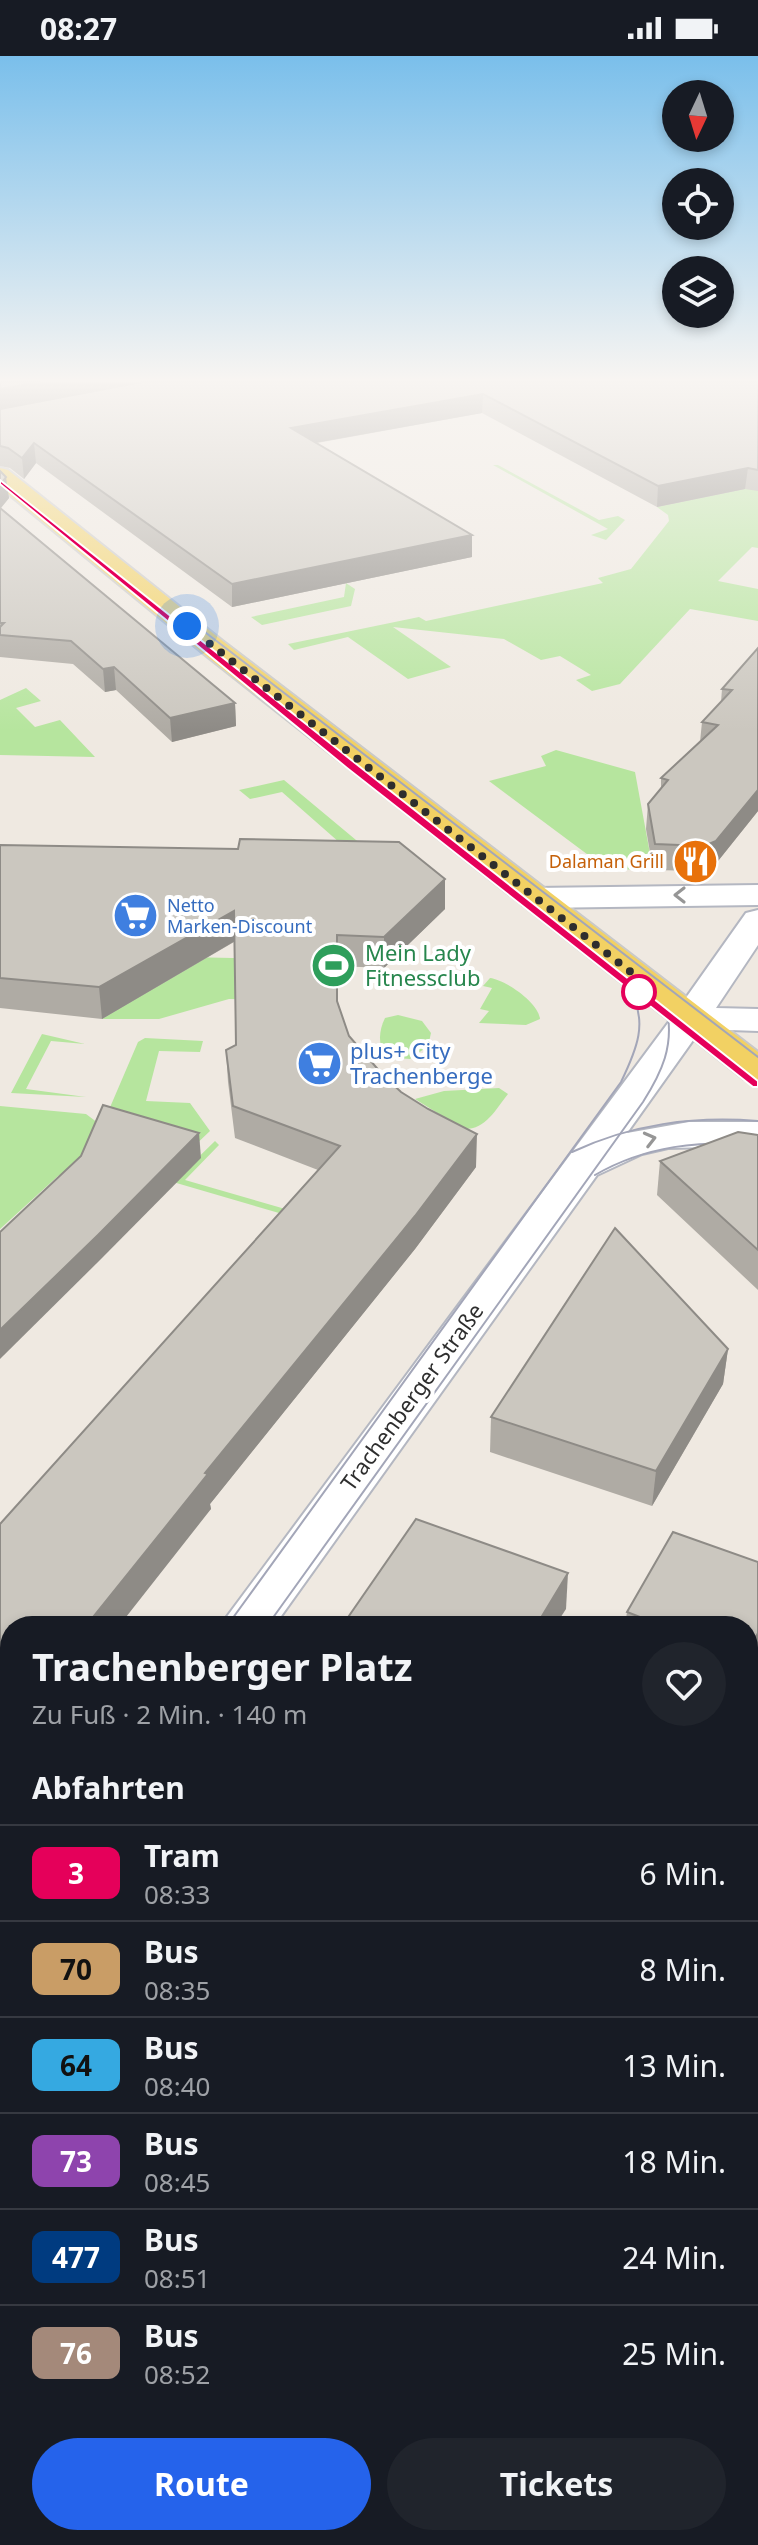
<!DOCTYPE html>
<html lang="de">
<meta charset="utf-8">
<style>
:root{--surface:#171b24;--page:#20242c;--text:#f1f3f6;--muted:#9ea1a6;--line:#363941;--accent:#2563eb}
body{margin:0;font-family:"Noto Sans",sans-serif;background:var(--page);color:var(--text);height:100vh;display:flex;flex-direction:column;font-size:30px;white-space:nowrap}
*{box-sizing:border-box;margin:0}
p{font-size:26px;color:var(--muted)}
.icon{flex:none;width:44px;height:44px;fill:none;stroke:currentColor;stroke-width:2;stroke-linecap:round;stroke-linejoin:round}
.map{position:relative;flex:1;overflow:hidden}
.sheet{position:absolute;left:0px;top:1560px;width:758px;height:930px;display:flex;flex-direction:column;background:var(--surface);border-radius:32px 32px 0 0;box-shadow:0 4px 12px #0003}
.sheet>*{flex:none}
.badge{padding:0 16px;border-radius:12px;font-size:28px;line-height:52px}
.needle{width:52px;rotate:184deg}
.buttons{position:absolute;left:662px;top:24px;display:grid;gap:16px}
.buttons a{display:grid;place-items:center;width:72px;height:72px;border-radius:50%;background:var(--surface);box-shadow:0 4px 12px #0003;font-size:40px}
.you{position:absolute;width:40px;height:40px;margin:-20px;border:6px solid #fff;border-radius:50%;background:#1a73e8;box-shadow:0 0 0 12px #1a73e833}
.map>.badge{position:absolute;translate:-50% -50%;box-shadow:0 0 0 4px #fff}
h2{padding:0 32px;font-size:30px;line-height:72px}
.round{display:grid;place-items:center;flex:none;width:84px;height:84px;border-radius:42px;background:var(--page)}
.overview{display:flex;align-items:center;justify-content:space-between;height:136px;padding:0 32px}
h1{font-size:38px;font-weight:700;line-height:60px}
.primary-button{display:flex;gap:16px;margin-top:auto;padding:16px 32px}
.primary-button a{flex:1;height:92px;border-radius:48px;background:var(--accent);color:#fff;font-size:32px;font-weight:700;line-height:92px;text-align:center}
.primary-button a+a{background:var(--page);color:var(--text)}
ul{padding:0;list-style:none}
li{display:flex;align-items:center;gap:24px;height:96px;padding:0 32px;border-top:2px solid var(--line)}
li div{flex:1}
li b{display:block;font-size:30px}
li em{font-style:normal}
li .badge{min-width:88px;font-weight:700;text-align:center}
.status{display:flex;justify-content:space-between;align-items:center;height:56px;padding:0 40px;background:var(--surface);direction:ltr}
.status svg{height:22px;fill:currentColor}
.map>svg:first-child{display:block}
.green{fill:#b6e59e}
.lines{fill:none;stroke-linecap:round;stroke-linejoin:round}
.minor-casing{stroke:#b4b7c1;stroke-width:4}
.major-casing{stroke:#c9c9c9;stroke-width:4}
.minor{fill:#fff;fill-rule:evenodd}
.major{fill:#f2d163;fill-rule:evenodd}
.tram-far1{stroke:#a3a6b8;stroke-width:2}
.tram{stroke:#a3a6b8;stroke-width:3}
.wall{fill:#afaba4}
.shaded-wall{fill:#8e8b86}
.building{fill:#cbc7bf;stroke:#8e8b86;stroke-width:2}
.oneway{stroke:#969696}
.line{fill:#e5005a;stroke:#fff;stroke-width:2}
.walk{stroke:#2e2e2e;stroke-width:8;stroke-dasharray:0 14.4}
.stop-dot{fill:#fff;stroke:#e5005a;stroke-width:4}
.labels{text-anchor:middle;stroke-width:8;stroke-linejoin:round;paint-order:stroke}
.far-food-label{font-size:18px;fill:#c56008;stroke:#fff;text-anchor:end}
.far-shop-label{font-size:18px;fill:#366cbe;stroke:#fff;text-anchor:start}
.leisure-label{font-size:22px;fill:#27864d;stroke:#fff;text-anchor:start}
.shop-label{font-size:22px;fill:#366cbe;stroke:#fff;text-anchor:start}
.street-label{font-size:22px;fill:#2e2e2e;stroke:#fff}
</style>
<div class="status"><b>08:27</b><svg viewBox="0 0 49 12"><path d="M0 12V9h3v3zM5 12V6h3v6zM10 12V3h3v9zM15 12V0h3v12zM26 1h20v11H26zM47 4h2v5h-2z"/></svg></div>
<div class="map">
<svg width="758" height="2489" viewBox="0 0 758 2489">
<rect width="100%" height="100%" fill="#efe9e1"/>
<g class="green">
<path d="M493,409H498L599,464L618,460L625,464L606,484L591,479L608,473Z"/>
<path d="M758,430V492L752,491L718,525L758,533V565L690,553L620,628L592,635L576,624L591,619L560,600L541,604L504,583L393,571L451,611L408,623L348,581L294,594L288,588L419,561L426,565L603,527L598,522L631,513L669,465L668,459L657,451Z"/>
<path d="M346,527L355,533L351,550L262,569L251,561L344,541Z"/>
<path d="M26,632L41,645L16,652L35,671L60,664L95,701L0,699V644Z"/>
<path d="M556,694L635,716L653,814L607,813L489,725L546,710L541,700Z"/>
<path d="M284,724L374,799L340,787L282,736L250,743L239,734Z"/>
<path d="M0,897L284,903L298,944L229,943L159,963H102L134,943Z"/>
<path d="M490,922C506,924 539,947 540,963L526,969L479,967L489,955L480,953L492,932L483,930Z"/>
<path d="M398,959L422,965L431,977L428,990L410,1003L384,1001C379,986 378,977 385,962Z"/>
<path d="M42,978L85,988L51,985L26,1033L86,1041L11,1037Z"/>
<path d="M145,982L203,985L200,996L159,995L146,1045L190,1047L210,1075L189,1095L94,1102L58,1120L0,1173V1050L86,1058L102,1070L138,986Z"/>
<path d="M499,1032L508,1038C495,1054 486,1074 463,1073L415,1043L444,1035Z"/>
<path d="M215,1085L219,1089L185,1124L313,1161L310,1166L173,1126Z"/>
<path d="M748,1970L758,1974V2103L748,2099Z"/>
</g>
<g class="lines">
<defs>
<g id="minor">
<path d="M758,829V849L535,852L523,849L518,842L523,835L535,832Z"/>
<path d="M758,854V889L716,952L758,953V975L701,973L627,1077L689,1066H758V1090L668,1092L642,1098L597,1119L274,1570H220L671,963L746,857Z"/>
<path d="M10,1867V1930L0,1933V1871Z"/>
<path d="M0,2097L10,2101V2164L0,2160Z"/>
<path d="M748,2449L758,2453V2489H698L695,2480H748Z"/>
</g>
<path id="major" d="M0,412L8,414L224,586L758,996V1026L744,1023L204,598L0,431Z"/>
</defs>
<use href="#minor" class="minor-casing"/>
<use href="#major" class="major-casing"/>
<use href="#minor" class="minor"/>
<use href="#major" class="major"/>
<g class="tram-far1">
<path d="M0,426L351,709L758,1028"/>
<path d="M197,570L758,1001"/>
<path d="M572,1096C632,1068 692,1060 758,1065"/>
<path d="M595,1119C647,1089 699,1085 758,1088"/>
<path d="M227,1570L621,1026C636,995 650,964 628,933"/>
<path d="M267,1570L643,1046C662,1016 674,990 667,954"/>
</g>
<g class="tram">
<path d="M0,1879L10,1865"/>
<path d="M0,1937L10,1924"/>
</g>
</g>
<g class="wall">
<path d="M758,326V435L745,433L657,451L482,357L317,387L472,479V501L232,551L36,407L24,423L10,412L0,410V353Z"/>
<path d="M0,415L9,442L1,452L235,647L236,670L172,686L116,634L105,636L73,608L0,601Z"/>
<path d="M758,592V755L714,810L701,815L653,814L646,773L648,748L661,733V722L700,686L702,666L721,646L722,633Z"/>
<path d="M0,789L445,823V853L384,912L337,910V947L349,980L382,1018L476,1111L415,1193L210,1448L211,1453L10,1570V1680L0,1676V1468L318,1114L235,1082L228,1026L226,994L236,989L234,886L102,963L0,952Z"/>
<path d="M758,1079V1234L657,1139L660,1105Z"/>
<path d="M728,1293L723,1328L652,1450L490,1396L491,1361Z"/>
<path d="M758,1506L748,1570H625L627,1556Z"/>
<path d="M758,1840V1974L748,1970V1862Z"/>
<path d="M748,2110L758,2115V2349L748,2344Z"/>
</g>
<g class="shaded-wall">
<path d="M40,326H143L0,353V333Z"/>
<path d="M483,338L482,357L292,391L291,372Z"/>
<path d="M34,387L36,407L24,423L22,402Z"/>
<path d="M748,412L745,433L657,451L658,430Z"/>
<path d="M6,421L9,442L0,453V429Z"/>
<path d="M472,479V501L232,551V528Z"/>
<path d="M114,611L116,634L105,636L103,613Z"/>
<path d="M235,647L236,670L172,686L170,662Z"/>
<path d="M758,734V755L714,810L701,815L704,790Z"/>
<path d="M445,823V853L384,912V881Z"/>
<path d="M234,855L235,885L102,963L99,931Z"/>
<path d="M199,1077L201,1102L100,1204L0,1303V1274Z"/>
<path d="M477,1078L476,1111L415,1193L210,1448L211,1453L119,1570H86L205,1417Z"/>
<path d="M728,1293L723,1328L652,1450L656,1415Z"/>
<path d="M568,1517L566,1553L555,1570H536Z"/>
<path d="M758,1577V1597L748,1617V1597Z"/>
<path d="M229,2480H248L244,2489H225Z"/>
</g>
<g class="building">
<path d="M0,326H40L0,333Z"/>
<path d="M142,326H758V414L748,412L658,430L483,338L291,372L472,479L232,528L34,387L22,402L8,392L0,390V353Z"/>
<path d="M0,415L6,421L0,429Z"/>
<path d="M0,452L235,647L170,662L114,611L103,613L71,585L0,579V571L4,567H0Z"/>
<path d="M758,592V734L716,785L704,790L655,788L648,748L668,724L661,722L718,669L702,666L732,634L722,633Z"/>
<path d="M240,783L399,786L445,823L384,881L337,879V945L349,980L382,1018L401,1036L428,1053L477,1078L415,1160L205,1417L208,1418L86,1570H10V1647L0,1643V1468L340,1090L233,1050L226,994L236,989L234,855L99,931L0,922V789L238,793Z"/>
<path d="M103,1049L199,1077L98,1179L0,1274V1176L81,1100Z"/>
<path d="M738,1076L758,1079V1194L660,1105Z"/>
<path d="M615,1172L728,1293L656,1415L491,1361Z"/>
<path d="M416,1463L568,1517L536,1570H342Z"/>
<path d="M673,1476L758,1506V1577L748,1597V1570H663L627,1556Z"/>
<path d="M758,1840V1935L748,1931V1862Z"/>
<path d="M748,2110L758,2115V2312L748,2307Z"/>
<path d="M0,2244L10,2249V2480H229L225,2489H0Z"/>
<path d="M438,2480H442L459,2489H434Z"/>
</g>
<defs><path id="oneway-chevron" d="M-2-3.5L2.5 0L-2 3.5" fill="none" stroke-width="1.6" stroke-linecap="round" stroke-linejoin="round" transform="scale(2)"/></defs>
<g class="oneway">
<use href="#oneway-chevron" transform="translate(680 839) rotate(-180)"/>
<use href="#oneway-chevron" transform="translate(650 1083) rotate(-14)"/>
</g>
<linearGradient id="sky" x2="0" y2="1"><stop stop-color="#7abfeb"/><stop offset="0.48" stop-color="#f8f5f2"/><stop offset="1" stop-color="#f8f5f2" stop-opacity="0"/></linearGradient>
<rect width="758" height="675" fill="url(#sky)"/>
<path class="line" d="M0,424L355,707L758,1025V1031H753L347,712L0,428Z"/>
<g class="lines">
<path class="walk" d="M187,570L641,924L639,936"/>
</g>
<defs>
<symbol id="restaurant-disc" viewBox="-11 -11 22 22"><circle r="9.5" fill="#e8710a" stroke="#fff"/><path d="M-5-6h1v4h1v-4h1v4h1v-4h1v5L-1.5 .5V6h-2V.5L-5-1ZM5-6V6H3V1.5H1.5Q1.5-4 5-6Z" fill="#fff"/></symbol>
<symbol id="supermarket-disc" viewBox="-11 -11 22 22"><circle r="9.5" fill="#3f7fe0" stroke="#fff"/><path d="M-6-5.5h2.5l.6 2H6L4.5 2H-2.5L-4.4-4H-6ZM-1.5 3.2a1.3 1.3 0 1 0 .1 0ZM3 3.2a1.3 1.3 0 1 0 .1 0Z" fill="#fff"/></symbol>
<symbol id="stadium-disc" viewBox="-11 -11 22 22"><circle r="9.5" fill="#2e9e5b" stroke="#fff"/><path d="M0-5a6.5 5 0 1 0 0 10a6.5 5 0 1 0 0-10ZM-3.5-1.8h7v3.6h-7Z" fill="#fff"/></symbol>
</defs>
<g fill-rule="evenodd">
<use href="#restaurant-disc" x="670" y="780" width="51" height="51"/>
<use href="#supermarket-disc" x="110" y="834" width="51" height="51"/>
<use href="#stadium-disc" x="308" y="884" width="51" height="51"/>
<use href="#supermarket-disc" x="294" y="982" width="51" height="51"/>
</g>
<circle class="stop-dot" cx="639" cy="936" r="16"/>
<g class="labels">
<g class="far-food-label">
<text x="664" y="812">Dalaman Grill</text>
</g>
<g class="far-shop-label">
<text x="167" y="856">Netto<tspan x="167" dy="21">Marken-Discount</tspan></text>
</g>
<g class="leisure-label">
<text x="365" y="905">Mein Lady<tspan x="365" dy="25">Fitnessclub</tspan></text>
</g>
<g class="shop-label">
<text x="350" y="1003">plus+ City<tspan x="350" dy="25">Trachenberge</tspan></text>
</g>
<g class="street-label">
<text transform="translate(412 1341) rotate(-54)" y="8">Trachenberger Straße</text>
</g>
</g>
</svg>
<div class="buttons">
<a><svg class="needle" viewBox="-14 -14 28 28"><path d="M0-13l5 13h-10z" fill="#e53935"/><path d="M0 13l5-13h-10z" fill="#9ea1a6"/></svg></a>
<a><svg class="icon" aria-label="locate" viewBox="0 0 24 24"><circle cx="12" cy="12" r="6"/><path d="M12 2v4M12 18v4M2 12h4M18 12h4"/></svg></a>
<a><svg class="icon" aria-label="layers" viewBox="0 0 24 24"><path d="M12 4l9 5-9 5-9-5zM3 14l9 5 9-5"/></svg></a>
</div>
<div class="you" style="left:187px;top:570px"></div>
<section class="sheet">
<div class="overview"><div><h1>Trachenberger Platz</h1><p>Zu Fuß · 2 Min. · 140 m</p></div><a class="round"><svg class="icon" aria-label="heart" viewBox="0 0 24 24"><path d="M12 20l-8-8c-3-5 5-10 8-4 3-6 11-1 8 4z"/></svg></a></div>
<h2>Abfahrten</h2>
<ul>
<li><span class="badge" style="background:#e5005a;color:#fff">3</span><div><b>Tram</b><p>08:33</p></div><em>6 Min.</em></li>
<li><span class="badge" style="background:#c99d66;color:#111">70</span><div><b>Bus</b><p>08:35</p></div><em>8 Min.</em></li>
<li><span class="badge" style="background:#35a9e1;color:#111">64</span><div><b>Bus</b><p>08:40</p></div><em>13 Min.</em></li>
<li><span class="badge" style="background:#8e44ad;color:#fff">73</span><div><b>Bus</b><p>08:45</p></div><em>18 Min.</em></li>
<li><span class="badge" style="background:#003b80;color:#fff">477</span><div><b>Bus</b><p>08:51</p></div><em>24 Min.</em></li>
<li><span class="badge" style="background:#a4897a;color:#fff">76</span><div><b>Bus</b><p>08:52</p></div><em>25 Min.</em></li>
</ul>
<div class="primary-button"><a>Route</a><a>Tickets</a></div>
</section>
</div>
